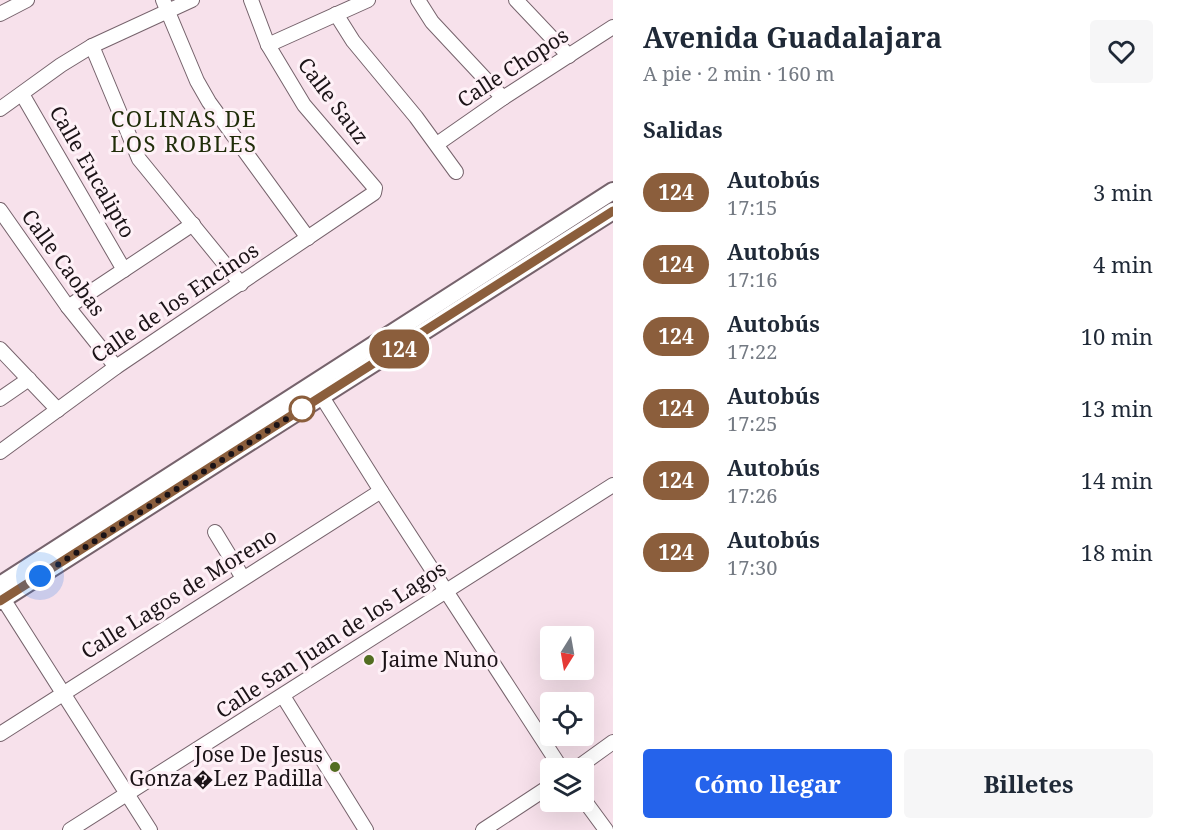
<!DOCTYPE html>
<html lang="es">
<meta charset="utf-8">
<style>
:root{--surface:#fff;--page:#f6f6f7;--text:#1f2937;--muted:#747a83;--accent:#2563eb}
body{margin:0;font-family:"Noto Serif",serif;background:var(--page);color:var(--text);height:100vh;display:flex;flex-direction:column;font-size:22px;white-space:nowrap}
*{box-sizing:border-box;margin:0}
p{font-size:20px;color:var(--muted)}
.icon{flex:none;width:33px;height:33px;fill:none;stroke:currentColor;stroke-width:2;stroke-linecap:round;stroke-linejoin:round}
.map{position:relative;flex:1;overflow:hidden}
.details{display:flex;flex-direction:column;background:var(--surface);width:570px}
.details>*{flex:none}
.badge{padding:0 12px;border-radius:20px;font-size:21px;line-height:39px}
.needle{width:39px;rotate:191deg}
.fabs{position:absolute;left:540px;top:626px;display:grid;gap:12px}
.fabs a{display:grid;place-items:center;width:54px;height:54px;border-radius:6px;background:var(--surface);box-shadow:0 6px 24px #0002;font-size:30px}
.you{position:absolute;width:30px;height:30px;margin:-15px;border:4px solid #fff;border-radius:50%;background:#1a73e8;box-shadow:0 0 0 9px #1a73e833}
.map>.badge{position:absolute;translate:-50% -50%;box-shadow:0 0 0 3px #fff}
h2{padding:0 30px;font-size:22px;line-height:54px}
.round{display:grid;place-items:center;flex:none;width:63px;height:63px;border-radius:6px;background:var(--page)}
.headline{display:flex;align-items:center;justify-content:space-between;height:102px;padding:0 30px}
h1{font-size:28px;font-weight:700;line-height:45px}
.cta{display:flex;gap:12px;margin-top:auto;padding:12px 30px}
.cta a{flex:1;height:69px;border-radius:6px;background:var(--accent);color:#fff;font-size:24px;font-weight:700;line-height:69px;text-align:center}
.cta a+a{background:var(--page);color:var(--text)}
ul{padding:0;list-style:none}
li{display:flex;align-items:center;gap:18px;height:72px;padding:0 30px}
li div{flex:1}
li b{display:block;font-size:22px}
li em{font-style:normal}
li .badge{min-width:66px;font-weight:700;text-align:center}
main{display:flex;flex:1;min-height:0}
.map>svg:first-child{display:block}
.lines{fill:none;stroke-linecap:round;stroke-linejoin:round}
.minor-casing{stroke:#76636c;stroke-width:16}
.tertiary-casing{stroke:#76636c;stroke-width:20}
.minor{stroke:#fff;stroke-width:14}
.tertiary{stroke:#fff;stroke-width:16}
.line-casing{stroke:#fff;stroke-width:14}
.line{stroke:#8b5e3c;stroke-width:9}
.walk{stroke:#1b1317;stroke-width:6;stroke-dasharray:0 10.8}
.stop-dot{fill:#fff;stroke:#8b5e3c;stroke-width:3}
.poi-dot{fill:#526d20;stroke:#fef1f7;stroke-width:2}
.labels{text-anchor:middle;stroke-width:6;stroke-linejoin:round;paint-order:stroke}
.street-label{font-size:21px;fill:#1b1317;stroke:#fef1f7}
.poi-label{font-size:21px;fill:#1b1317;stroke:#fef1f7;text-anchor:start}
.neighbourhood-label{font-size:22px;letter-spacing:1.5px;fill:#212e0a;stroke:#fef1f7}
</style>
<main>
<div class="map">
<svg width="613" height="830" viewBox="0 0 613 830">
<rect width="100%" height="100%" fill="#f7e1eb"/>
<g class="lines">
<defs>
<g id="minor">
<path d="M163,0L197,81L209,102L308,238"/>
<path d="M418,0L432,22L503,98"/>
<path d="M516,0L569,56"/>
<path d="M0,14L27,0"/>
<path d="M336,14L353,41L416,117L456,172"/>
<path d="M268,45L368,0"/>
<path d="M92,46L139,159L241,284"/>
<path d="M22,94L124,270"/>
<path d="M0,109L61,65L92,46L192,0"/>
<path d="M437,144L503,98L613,27"/>
<path d="M0,210L68,307L116,367"/>
<path d="M68,307L193,224"/>
<path d="M0,349L58,410"/>
<path d="M317,389L381,491L561,768"/>
<path d="M0,399L29,379"/>
<path d="M0,452L116,367L374,193L375,188L304,105L268,45L251,0"/>
<path d="M215,532L243,578"/>
<path d="M0,594L150,830"/>
<path d="M283,696L366,830"/>
<path d="M0,734L381,491"/>
<path d="M577,768L613,742"/>
<path d="M584,800L606,830"/>
<path d="M70,830L613,485"/>
<path d="M483,830L550,786"/>
</g>
<g id="tertiary">
<path d="M0,585L613,191"/>
<path d="M0,601L613,211"/>
</g>
</defs>
<use href="#minor" class="minor-casing"/>
<use href="#tertiary" class="tertiary-casing"/>
<use href="#minor" class="minor"/>
<use href="#tertiary" class="tertiary"/>
</g>
<g class="lines">
<defs>
<path id="line" d="M0,601L613,211"/>
</defs>
<use href="#line" class="line-casing"/>
<use href="#line" class="line"/>
<path class="walk" d="M40,576L302,409"/>
</g>
<circle class="stop-dot" cx="302" cy="409" r="12"/>
<g class="poi-dot">
<circle cx="369" cy="660" r="6"/>
<circle cx="335" cy="767" r="6"/>
</g>
<g class="labels">
<g class="street-label">
<text transform="translate(513 68) rotate(-33)" y="7">Calle Chopos</text>
<text transform="translate(333 101) rotate(53)" y="7">Calle Sauz</text>
<text transform="translate(92 172) rotate(60)" y="7">Calle Eucalipto</text>
<text transform="translate(63 263) rotate(54)" y="7">Calle Caobas</text>
<text transform="translate(175 303) rotate(-34)" y="7">Calle de los Encinos</text>
<text transform="translate(179 594) rotate(-32)" y="7">Calle Lagos de Moreno</text>
<text transform="translate(331 640) rotate(-33)" y="7">Calle San Juan de los Lagos</text>
</g>
<g class="poi-label">
<text x="381" y="667">Jaime Nuno</text>
<text x="323" y="762" text-anchor="end">Jose De Jesus<tspan x="323" dy="24">Gonza�Lez Padilla</tspan></text>
</g>
<g class="neighbourhood-label">
<text x="184" y="127">COLINAS DE<tspan x="184" dy="25">LOS ROBLES</tspan></text>
</g>
</g>
</svg>
<div class="fabs">
<a><svg class="needle" viewBox="-14 -14 28 28"><path d="M0-13l5 13h-10z" fill="#e53935"/><path d="M0 13l5-13h-10z" fill="#747a83"/></svg></a>
<a><svg class="icon" aria-label="locate" viewBox="0 0 24 24"><circle cx="12" cy="12" r="6"/><path d="M12 2v4M12 18v4M2 12h4M18 12h4"/></svg></a>
<a><svg class="icon" aria-label="layers" viewBox="0 0 24 24"><path d="M12 4l9 5-9 5-9-5zM3 14l9 5 9-5"/></svg></a>
</div>
<div class="you" style="left:40px;top:576px"></div>
<b class="badge" style="left:399px;top:349px;background:#8b5e3c;color:#fff">124</b>
</div>
<section class="details">
<div class="headline"><div><h1>Avenida Guadalajara</h1><p>A pie · 2 min · 160 m</p></div><a class="round"><svg class="icon" aria-label="heart" viewBox="0 0 24 24"><path d="M12 20l-8-8c-3-5 5-10 8-4 3-6 11-1 8 4z"/></svg></a></div>
<h2>Salidas</h2>
<ul>
<li><span class="badge" style="background:#8b5e3c;color:#fff">124</span><div><b>Autobús</b><p>17:15</p></div><em>3 min</em></li>
<li><span class="badge" style="background:#8b5e3c;color:#fff">124</span><div><b>Autobús</b><p>17:16</p></div><em>4 min</em></li>
<li><span class="badge" style="background:#8b5e3c;color:#fff">124</span><div><b>Autobús</b><p>17:22</p></div><em>10 min</em></li>
<li><span class="badge" style="background:#8b5e3c;color:#fff">124</span><div><b>Autobús</b><p>17:25</p></div><em>13 min</em></li>
<li><span class="badge" style="background:#8b5e3c;color:#fff">124</span><div><b>Autobús</b><p>17:26</p></div><em>14 min</em></li>
<li><span class="badge" style="background:#8b5e3c;color:#fff">124</span><div><b>Autobús</b><p>17:30</p></div><em>18 min</em></li>
</ul>
<div class="cta"><a>Cómo llegar</a><a>Billetes</a></div>
</section>
</main>
